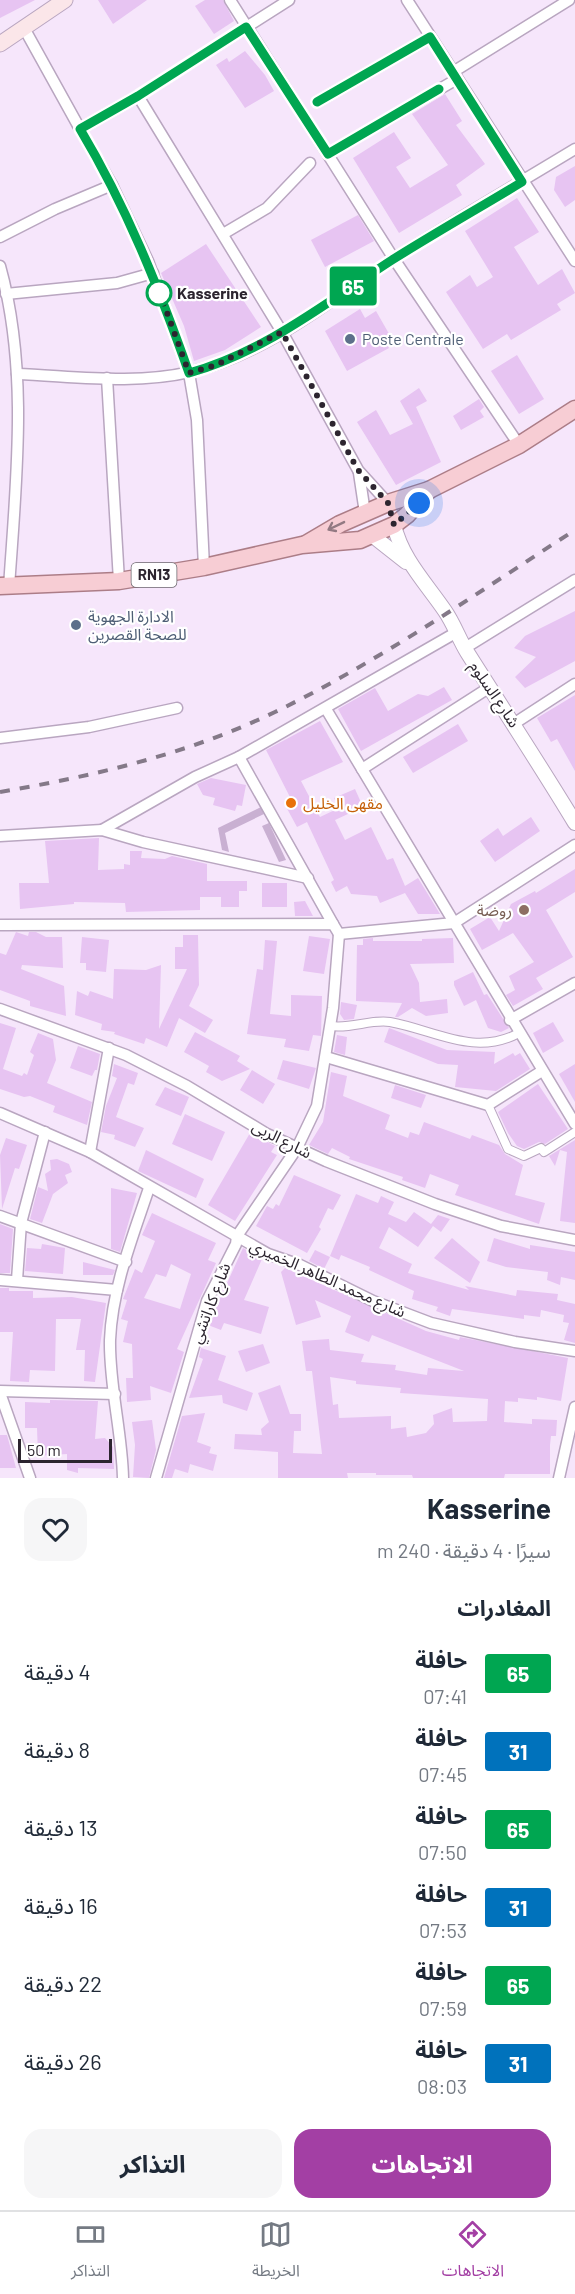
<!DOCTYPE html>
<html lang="ar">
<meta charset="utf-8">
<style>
:root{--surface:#fff;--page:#f6f6f7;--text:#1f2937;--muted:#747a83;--line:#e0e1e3;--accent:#a33fa4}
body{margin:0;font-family:Barlow,"Noto Sans Arabic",sans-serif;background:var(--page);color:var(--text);direction:rtl;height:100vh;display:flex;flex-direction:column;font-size:22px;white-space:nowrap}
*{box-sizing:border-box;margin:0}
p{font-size:20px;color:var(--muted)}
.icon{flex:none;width:33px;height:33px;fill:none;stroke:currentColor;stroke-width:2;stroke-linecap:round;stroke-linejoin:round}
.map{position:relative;height:1478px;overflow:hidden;direction:ltr}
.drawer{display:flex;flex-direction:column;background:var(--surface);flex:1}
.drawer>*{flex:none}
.badge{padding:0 12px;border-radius:4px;font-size:21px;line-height:39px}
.scale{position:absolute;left:18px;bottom:15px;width:94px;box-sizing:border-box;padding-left:6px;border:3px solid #2c252f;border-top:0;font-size:16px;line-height:21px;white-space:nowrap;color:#2c252f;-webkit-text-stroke:4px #fff;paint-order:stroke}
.you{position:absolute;width:30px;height:30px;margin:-15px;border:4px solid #fff;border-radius:50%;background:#1a73e8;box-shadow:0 0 0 9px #1a73e833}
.map>.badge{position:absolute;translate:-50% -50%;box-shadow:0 0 0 3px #fff}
h2{padding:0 24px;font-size:22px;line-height:54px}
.round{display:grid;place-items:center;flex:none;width:63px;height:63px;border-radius:18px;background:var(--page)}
.head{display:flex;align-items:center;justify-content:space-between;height:102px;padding:0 24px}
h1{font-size:28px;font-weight:700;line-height:45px}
.button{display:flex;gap:12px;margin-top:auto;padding:12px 24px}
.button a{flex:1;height:69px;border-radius:18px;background:var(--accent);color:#fff;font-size:24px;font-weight:700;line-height:69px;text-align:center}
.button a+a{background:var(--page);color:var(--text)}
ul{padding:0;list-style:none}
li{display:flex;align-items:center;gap:18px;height:78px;padding:0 24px}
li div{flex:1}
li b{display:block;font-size:22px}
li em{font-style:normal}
li .badge{min-width:66px;font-weight:700;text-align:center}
.tabs{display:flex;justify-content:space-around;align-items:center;height:84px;border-top:2px solid var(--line);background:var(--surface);font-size:16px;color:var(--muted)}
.tabs a{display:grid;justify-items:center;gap:3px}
.tabs .selected{color:var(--accent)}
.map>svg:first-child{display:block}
.green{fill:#c9b0d2}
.building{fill:#e7c4f2;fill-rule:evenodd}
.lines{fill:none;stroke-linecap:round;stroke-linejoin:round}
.pedestrian-casing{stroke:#b9a6c0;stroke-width:10}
.minor-casing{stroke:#b9a6c0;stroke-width:13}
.tertiary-casing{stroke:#b9a6c0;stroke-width:16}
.secondary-casing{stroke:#b9a6c0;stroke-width:17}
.primary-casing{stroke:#ac7d87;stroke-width:19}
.pedestrian{stroke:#fff;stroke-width:8}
.minor{stroke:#fff;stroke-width:10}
.tertiary{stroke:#fff;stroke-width:14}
.secondary{stroke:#fbe6e9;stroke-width:15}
.primary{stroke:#f7cdd4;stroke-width:16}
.rail{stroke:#847988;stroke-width:4;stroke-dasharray:10 10;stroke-linecap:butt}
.oneway{stroke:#927982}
.line-casing{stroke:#fff;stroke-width:14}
.line{stroke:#00a651;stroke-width:9}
.walk{stroke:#2c252f;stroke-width:6;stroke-dasharray:0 10.8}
.stop-dot{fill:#fff;stroke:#00a651;stroke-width:3}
.service-dot{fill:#5c6f8a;stroke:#fff;stroke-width:2}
.food-dot{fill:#e8710a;stroke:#fff;stroke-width:2}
.education-dot{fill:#8d6e63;stroke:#fff;stroke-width:2}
.labels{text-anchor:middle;stroke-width:4.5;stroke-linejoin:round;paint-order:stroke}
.shield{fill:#fff;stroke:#6b666d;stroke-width:1.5}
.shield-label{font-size:15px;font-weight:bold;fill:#2c252f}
.stop-label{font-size:16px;font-weight:bold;fill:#2c252f;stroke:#fff;text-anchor:start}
.service-label{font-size:16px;fill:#4e5e75;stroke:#fff;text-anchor:start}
.street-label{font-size:16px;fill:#2c252f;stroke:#fff}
.food-label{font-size:16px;fill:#c56008;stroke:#fff;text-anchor:start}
.education-label{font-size:16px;fill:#785e54;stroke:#fff;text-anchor:end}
</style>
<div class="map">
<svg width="575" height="1478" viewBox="0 0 575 1478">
<rect width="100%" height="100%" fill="#f6e6fb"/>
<g class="green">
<path d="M261,807L264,814L225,833L229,852L222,850L218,828Z"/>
<path d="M269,823L286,860L279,862L262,826Z"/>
</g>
<g class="building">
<path d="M0,0H35L0,18Z"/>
<path d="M98,0H147L113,24Z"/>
<path d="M205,0H223L234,21L214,34L195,6Z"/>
<path d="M245,51L265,75L274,91L245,108L216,65L227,58L229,62Z"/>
<path d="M445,94L462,121L456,125L485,164L456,185L462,195L399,233L353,158L394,132L411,158L396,167L410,188L448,165L412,114Z"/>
<path d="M575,166V200L565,207L554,190L556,177Z"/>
<path d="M517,198L539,232L514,247L538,285L562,269L575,293L557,304L561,310L511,340L507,334L483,349L446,292L470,275L477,287L493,277L465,231Z"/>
<path d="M358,215L374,241L325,267L311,240Z"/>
<path d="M206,244L261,327L225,350L194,361L184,326L161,273Z"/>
<path d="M360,309L365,318L376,311L392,339L386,343L389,348L347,371L325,331Z"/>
<path d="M517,355L544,399L519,414L491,371Z"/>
<path d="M419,388L427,401L416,407L441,462L396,485L357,422L376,410L390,435L413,424L400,401Z"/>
<path d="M479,399L484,407L480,411L484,417L461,430L453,416Z"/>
<path d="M575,611V661L525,688L515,677L536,657L514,648L525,636Z"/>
<path d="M444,687L452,700L361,751L338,709L375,688L388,711L418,694L428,696Z"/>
<path d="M575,695V771L557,739L551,742L537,718Z"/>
<path d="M320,721L343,762L301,781L320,817L339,808L334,798L355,789L363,807L335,820L345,840L371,827L387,860L393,858L405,886L418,878L440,914H418L405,893L380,903L377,896L351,894L347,886L336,892L331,882L334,880L307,822L297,827L284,803L291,799L266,750Z"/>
<path d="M458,724L468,741L413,773L403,757Z"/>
<path d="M211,778L246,785L242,806L237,805L235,811L213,805L215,798L203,795L197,784Z"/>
<path d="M531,817L540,831L495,862L480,841L498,828L503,836Z"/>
<path d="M99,838L98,870L124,869V864L130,865V851H142L141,858L165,859L172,856L207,864V881H247V891H239V907H221V897H200V910L126,912L125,903L74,902V904L20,909L19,883H49L45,841Z"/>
<path d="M575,869V892L546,910L573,957L536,978L543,989L513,1006L506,995L515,990L509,976L534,962L513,933L482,950L470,929L490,917L499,931L511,904L535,891L536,893Z"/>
<rect x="262" y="883" width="25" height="24"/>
<path d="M305,901L313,916H295L294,902Z"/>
<path d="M16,932L28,936L29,932H36L46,937H62L63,968L22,965L21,969L64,986L66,1016L30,1006V1001L0,990V953L6,955Z"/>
<path d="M183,935H198L199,985L189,1006L213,1020L205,1033L179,1018L167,1047L146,1038L144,1044L114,1034L115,1032L101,1030L102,1024L75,1015L77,991L88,996L90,991L113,999L114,969L146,970L161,965L159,1029L187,969H175V947H183Z"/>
<path d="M309,936L330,939L324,974L303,971Z"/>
<path d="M82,937L109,940L106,972L86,970V963H80Z"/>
<path d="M373,938V941H422V939L453,938L454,963L410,964L419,983L420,1002L447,999L448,1013L426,1016L412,1008L398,1017H395L402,1003L356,1001L357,945H363V939Z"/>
<path d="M265,940L277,941L270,1014L291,1016V995L322,996L321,1036L313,1035L309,1051L284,1047L286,1039L247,1034L257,969L263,970Z"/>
<path d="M473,972L484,995L487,994L509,1028L501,1032L488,1028L476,1000L480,998L464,1006L454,985V981Z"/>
<path d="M341,1002L357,1005L354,1019L344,1020L340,1014Z"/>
<path d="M553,1022L564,1041L543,1053L533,1033Z"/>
<path d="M0,1023L16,1028L3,1069L22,1076L24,1073L27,1075L34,1055L30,1052L38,1033L53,1039L56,1060L47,1083L92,1102L87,1125L53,1112L55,1106L30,1096L24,1097L0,1089Z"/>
<path d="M389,1028L447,1050L495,1052L494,1064L513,1053L515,1056L520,1053L530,1069L496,1091L455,1087L458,1065L438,1064L384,1042Z"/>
<path d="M195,1032L240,1056L237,1061L250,1069L222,1081L206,1072L209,1066L184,1052Z"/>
<path d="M337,1035L347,1037L345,1055L334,1052Z"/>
<path d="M78,1046L100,1054L97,1070H95L92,1076L70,1068Z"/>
<path d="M283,1060L316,1068L309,1089L277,1079Z"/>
<path d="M114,1064L138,1073L134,1085L128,1083L116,1117L144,1128L135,1147L114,1139L115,1135L101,1132L106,1106L117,1078L112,1076Z"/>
<path d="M575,1064V1102L559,1074Z"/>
<path d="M252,1070L275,1084L263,1104L240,1090Z"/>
<path d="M331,1072L347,1076L343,1096L390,1115L385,1129L408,1138L410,1132L419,1135L424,1122L470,1139L472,1135L499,1145L505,1154L523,1165L515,1195L545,1203L539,1224L455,1195L459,1185L430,1174L425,1188L402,1180L403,1177L349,1159L350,1157L332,1148L328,1154L309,1145L323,1122Z"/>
<path d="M538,1084L568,1129L545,1144L539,1142L524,1149L517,1146L508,1133L498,1112Z"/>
<path d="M395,1085L426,1095L421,1108L391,1098Z"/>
<path d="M165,1087L189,1097L181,1116L155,1105Z"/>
<path d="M185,1114L225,1132L212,1161L172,1144Z"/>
<path d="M250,1133L275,1146L271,1152L277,1155L235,1221L208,1205Z"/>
<path d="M6,1138L27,1145L19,1169L15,1168L2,1209L0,1155Z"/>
<path d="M575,1140V1223L560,1221L567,1152L560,1150L555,1166L549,1156Z"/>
<path d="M146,1150L204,1179L196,1198L138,1171Z"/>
<path d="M57,1159L69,1164L72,1172L65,1175L68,1183L53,1194L42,1223L30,1219L38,1187L48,1191L45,1174L51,1170L50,1160Z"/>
<path d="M294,1175L341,1195L333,1210L328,1208L319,1227L321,1229L307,1253L256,1226L267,1206L273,1209L276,1204L279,1206Z"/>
<path d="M111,1188L137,1193L120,1252L111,1249Z"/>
<path d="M356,1194L378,1203L381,1196L394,1202L388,1214L406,1222L414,1212L431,1224L438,1215L450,1219L441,1232L433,1226L418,1247L389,1227L379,1248L412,1264L408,1273L469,1290L465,1286L516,1296L517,1290L558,1294L557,1300L575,1304V1343L564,1340L569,1323L563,1322L564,1315L541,1310L540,1317L524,1315V1319L452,1309L450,1316L436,1311L438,1307L412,1299L414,1291L369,1270L370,1267L341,1255L339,1260L330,1256Z"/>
<path d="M152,1213L216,1243L208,1260L216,1263L177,1349L184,1352L171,1393L150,1386L151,1400L127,1402L126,1378H133L132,1344L123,1342L128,1321L121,1319L127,1300L123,1299L135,1269L142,1273L155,1241L142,1235ZM171,1264L191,1274L180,1309L144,1298L156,1274L166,1277Z"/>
<path d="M0,1224L13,1229L10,1273H0Z"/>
<path d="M452,1238L480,1262L470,1283L434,1258Z"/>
<path d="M494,1238L530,1249V1245L575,1252V1280L561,1277L560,1285L547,1280L548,1272L506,1267L487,1261Z"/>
<path d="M42,1244L65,1248L63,1274L25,1271L27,1248L41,1249Z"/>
<path d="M243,1248L262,1259L244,1300L269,1307L261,1334L224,1323L221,1330L208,1325Z"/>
<path d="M315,1250L330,1257L324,1269L309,1261Z"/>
<path d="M83,1262L115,1270L113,1275H83Z"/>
<path d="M285,1268L426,1331L459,1340L460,1337L568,1358L561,1401L537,1397V1400L518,1398V1402L505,1401L504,1422L532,1424V1419L557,1420L556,1436H551L550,1445V1474H505L504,1478H413L412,1475H376V1473H347L348,1478H278V1452L234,1449L235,1434L262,1435L261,1429L269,1422L258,1393L280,1385L290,1414H301V1431H294L293,1453L322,1454L312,1371H306L302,1341L329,1339L330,1350L364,1354L361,1362L396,1365L395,1370L427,1375L428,1368L464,1371L372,1335L369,1342L345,1332L351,1316L315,1300L321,1317L296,1325L281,1272ZM330,1377L356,1381V1384L401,1388L400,1393L488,1399L487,1421L453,1422L452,1408L433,1415L434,1424L426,1433L407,1437L406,1427L391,1429V1416L339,1418L338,1404L333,1405Z"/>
<path d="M0,1288H9V1291H33V1298L72,1297L106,1303L95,1382L84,1381L85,1350H76L81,1319H56L55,1371L30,1370L29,1382L10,1381L13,1332H0Z"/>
<path d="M263,1344L270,1363L246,1372L238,1351Z"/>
<path d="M201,1348L226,1356L218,1380L253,1393L247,1411L223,1403L222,1395L189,1398L203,1359L199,1357Z"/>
<path d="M50,1400L98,1401L95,1439L105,1438L113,1447L114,1469L78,1468V1473L67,1470V1454L38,1456L37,1428H25V1402L50,1403Z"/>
<path d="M205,1413L197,1442L211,1447L209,1453L217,1455L213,1471L190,1464L188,1473L175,1469L172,1478H164L182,1416Z"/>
<path d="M152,1420L156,1450L149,1478L133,1477L135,1445L132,1422Z"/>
<path d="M0,1435H7L16,1468H0Z"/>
</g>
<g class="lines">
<defs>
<g id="pedestrian">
<path d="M331,1026C351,1029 371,1019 390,1022C435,1030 474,1057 519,1033"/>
<path d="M488,1105L508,1149L524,1156L541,1148L544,1152L575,1132"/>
</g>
<g id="minor">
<path d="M230,0L394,259L519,445"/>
<path d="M407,0L575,261"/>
<path d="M24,28L80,129L138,96L289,0"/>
<path d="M453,72L569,0"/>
<path d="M138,96L282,332L358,470L388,503"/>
<path d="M317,102L430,37"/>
<path d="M80,129L112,185L148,261L189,373L197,420L204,567"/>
<path d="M328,154L457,79"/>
<path d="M223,234L267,208L310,163"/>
<path d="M0,237L55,209L112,185"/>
<path d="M0,266C29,370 16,482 9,587"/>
<path d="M6,294L117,283L153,273"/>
<path d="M17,374C73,376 134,385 190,372C265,355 328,301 392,260C452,222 514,186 575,149"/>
<path d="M107,378L119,581"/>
<path d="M359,473L365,513"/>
<path d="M465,648L575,580"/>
<path d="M326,709L575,1124"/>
<path d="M515,723L575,684"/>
<path d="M0,738L89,727L177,708"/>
<path d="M239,757L457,632"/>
<path d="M362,769L490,687"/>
<path d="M102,830L195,777L239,757L333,924"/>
<path d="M0,836L102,830L143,842L308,878"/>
<path d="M0,925L333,924L339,934L454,923L575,845"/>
<path d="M0,1009L126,1055L187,1086L267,1134L326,1161L435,1204L501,1226L575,1240"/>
<path d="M510,1020L575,983"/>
<path d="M326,1057L488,1105L542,1071"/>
<path d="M0,1113L90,1152L268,1254L300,1265L373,1301L431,1323L515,1342L575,1351"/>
<path d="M90,1152L109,1048"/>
<path d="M0,1216L126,1262"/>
<path d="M0,1280L117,1290"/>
<path d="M17,1280L21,1223L45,1132"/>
<path d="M0,1391L115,1394"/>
<path d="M0,1393L30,1478"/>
<path d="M123,1478C122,1432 109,1385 110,1340C112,1288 133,1236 149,1188"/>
<path d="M156,1478L207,1301L236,1244L237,1236L297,1148L317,1106L333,1008L339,934"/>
<path d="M559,1478L575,1407"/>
</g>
<g id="tertiary">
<path d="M394,525C402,559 426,583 445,611C454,624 459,639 467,652C503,709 540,765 575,823"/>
<path d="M373,536L406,562"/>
</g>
<path id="secondary" d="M0,44L65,0"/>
<g id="primary">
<path d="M306,544L340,524L388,503L429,490L519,445L575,409"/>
<path d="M0,586L119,581L204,567L302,545L360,540L394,525L407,515L429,490"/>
</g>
</defs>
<use href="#pedestrian" class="pedestrian-casing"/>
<use href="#minor" class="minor-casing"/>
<use href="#tertiary" class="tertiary-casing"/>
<use href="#secondary" class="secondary-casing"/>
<use href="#primary" class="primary-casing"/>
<use href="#pedestrian" class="pedestrian"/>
<use href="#minor" class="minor"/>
<use href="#tertiary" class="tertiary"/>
<use href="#secondary" class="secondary"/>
<use href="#primary" class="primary"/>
<path class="rail" d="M0,792C94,776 188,754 275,712C380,661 477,593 575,530"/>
</g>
<defs><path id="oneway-shaft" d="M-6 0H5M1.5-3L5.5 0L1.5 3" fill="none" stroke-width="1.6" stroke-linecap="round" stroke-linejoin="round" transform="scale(1.5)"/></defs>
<use class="oneway" href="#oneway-shaft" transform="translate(336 526) rotate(154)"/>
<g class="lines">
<defs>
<path id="line" d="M317,102L430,37L522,182C479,208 435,233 392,260C327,302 265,352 189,373C159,288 126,206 80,129L138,96L246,27L328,154L439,89"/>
</defs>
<use href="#line" class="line-casing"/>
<use href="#line" class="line"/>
<path class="walk" d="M159,293L158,288L189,373L216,365L282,332L358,470L388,503L394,525L419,503"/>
</g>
<circle class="stop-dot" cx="159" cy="293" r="12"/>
<g class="service-dot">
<circle cx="350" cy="339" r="6"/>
<circle cx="76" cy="625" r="6"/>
</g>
<circle class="food-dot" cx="291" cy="803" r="6"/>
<circle class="education-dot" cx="524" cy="910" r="6"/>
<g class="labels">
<rect class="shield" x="131.5" y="563" width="45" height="24" rx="4.5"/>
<g class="shield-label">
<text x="154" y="580">RN13</text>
</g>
<g class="stop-label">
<text x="177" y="299">Kasserine</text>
</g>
<g class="service-label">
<text x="362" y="345">Poste Centrale</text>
<text x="88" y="622">الادارة الجهوية<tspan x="88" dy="18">للصحة القصرين</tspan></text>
</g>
<g class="street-label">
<text transform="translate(495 694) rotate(56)" y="6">شارع السلوم</text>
<text transform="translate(282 1139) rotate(27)" y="6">شارع الربى</text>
<text transform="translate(328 1278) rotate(24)" y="6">شارع محمد الطاهر الخميري</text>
<text transform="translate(210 1303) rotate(-69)" y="6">شارع كاراتشي</text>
</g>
<g class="food-label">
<text x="303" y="809">مقهى الخليل</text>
</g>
<g class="education-label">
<text x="512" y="916">روضة</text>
</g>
</g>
</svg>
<div class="scale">50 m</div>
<div class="you" style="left:419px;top:503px"></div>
<b class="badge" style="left:353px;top:286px;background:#00a651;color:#fff">65</b>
</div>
<section class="drawer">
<div class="head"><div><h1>Kasserine</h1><p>سيرًا · 4 دقيقة · 240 m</p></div><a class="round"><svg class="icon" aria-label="heart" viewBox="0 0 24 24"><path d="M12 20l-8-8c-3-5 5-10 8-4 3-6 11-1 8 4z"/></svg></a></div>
<h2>المغادرات</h2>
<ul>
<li><span class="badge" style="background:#00a651;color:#fff">65</span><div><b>حافلة</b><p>07:41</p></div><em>4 دقيقة</em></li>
<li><span class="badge" style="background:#0072bc;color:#fff">31</span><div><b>حافلة</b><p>07:45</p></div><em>8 دقيقة</em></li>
<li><span class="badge" style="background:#00a651;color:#fff">65</span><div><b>حافلة</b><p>07:50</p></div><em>13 دقيقة</em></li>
<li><span class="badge" style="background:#0072bc;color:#fff">31</span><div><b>حافلة</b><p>07:53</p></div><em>16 دقيقة</em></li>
<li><span class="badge" style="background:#00a651;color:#fff">65</span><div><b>حافلة</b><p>07:59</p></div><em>22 دقيقة</em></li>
<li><span class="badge" style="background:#0072bc;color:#fff">31</span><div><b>حافلة</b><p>08:03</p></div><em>26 دقيقة</em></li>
</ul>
<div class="button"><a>الاتجاهات</a><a>التذاكر</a></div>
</section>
<nav class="tabs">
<a class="selected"><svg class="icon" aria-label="directions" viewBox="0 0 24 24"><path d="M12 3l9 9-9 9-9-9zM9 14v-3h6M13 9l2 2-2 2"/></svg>الاتجاهات</a>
<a><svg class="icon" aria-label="map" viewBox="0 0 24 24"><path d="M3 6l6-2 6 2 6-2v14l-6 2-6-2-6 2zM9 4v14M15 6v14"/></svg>الخريطة</a>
<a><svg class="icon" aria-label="tickets" viewBox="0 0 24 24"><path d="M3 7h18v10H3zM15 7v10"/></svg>التذاكر</a>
</nav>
